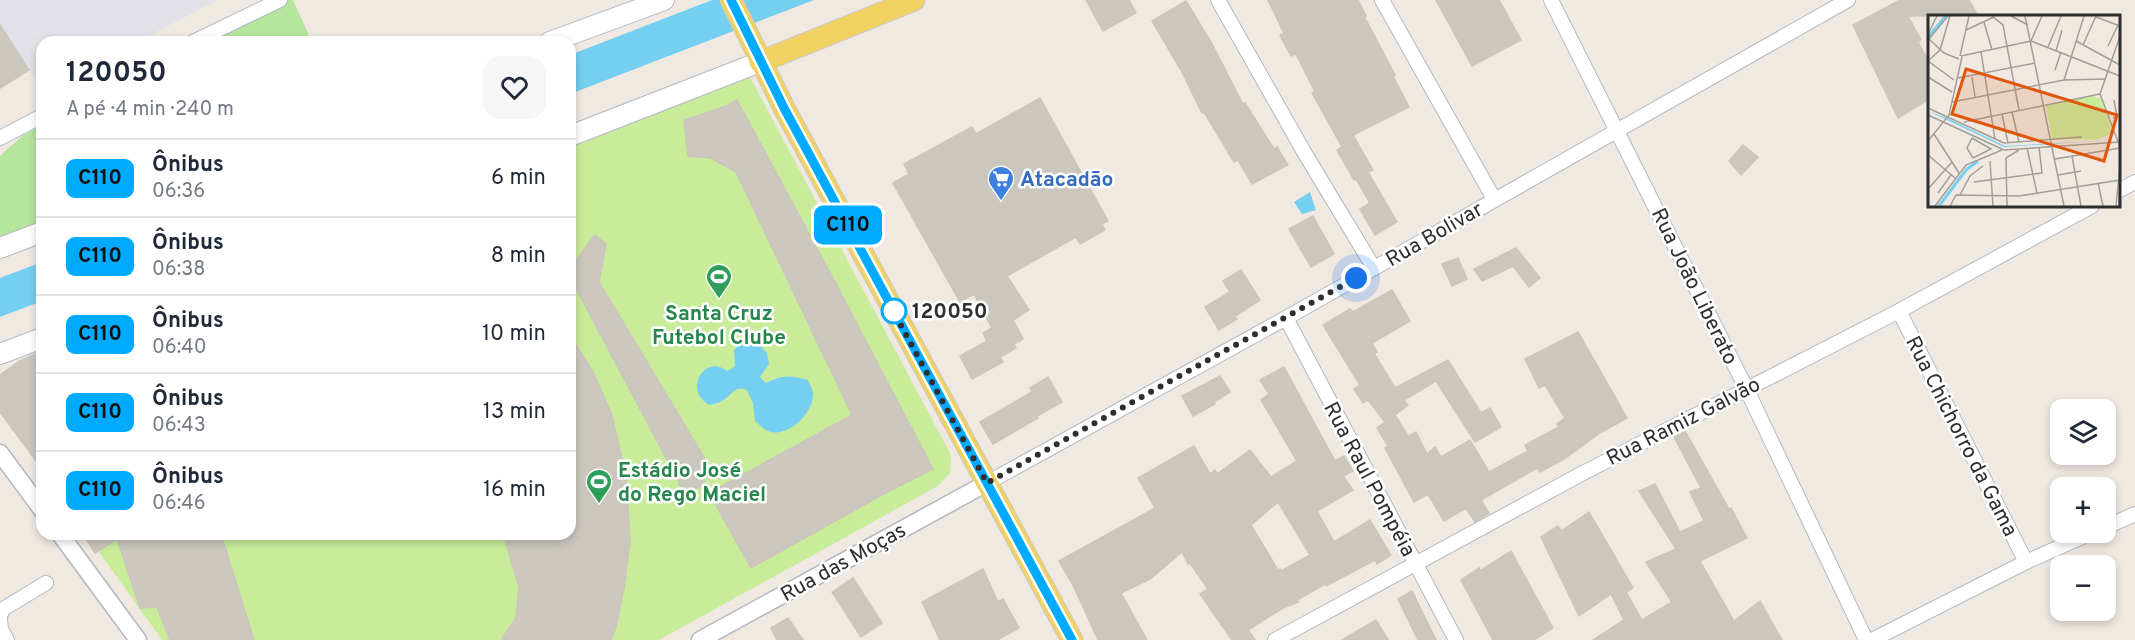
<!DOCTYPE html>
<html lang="pt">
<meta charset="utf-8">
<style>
:root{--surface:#fff;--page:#f6f6f7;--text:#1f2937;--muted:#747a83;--line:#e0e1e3}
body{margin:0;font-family:Overpass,sans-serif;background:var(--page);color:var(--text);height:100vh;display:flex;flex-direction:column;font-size:22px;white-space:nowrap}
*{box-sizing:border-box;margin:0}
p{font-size:20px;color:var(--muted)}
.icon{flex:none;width:33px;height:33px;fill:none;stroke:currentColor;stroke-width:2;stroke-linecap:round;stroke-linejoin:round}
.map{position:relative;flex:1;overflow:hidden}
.drawer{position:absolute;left:36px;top:36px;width:540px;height:504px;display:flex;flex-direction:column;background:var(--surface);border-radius:18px;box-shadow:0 3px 9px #0003}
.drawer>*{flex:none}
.badge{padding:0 12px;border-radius:9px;font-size:21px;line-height:39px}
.buttons{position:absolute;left:2050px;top:399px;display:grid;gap:12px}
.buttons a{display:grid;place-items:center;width:66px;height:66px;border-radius:12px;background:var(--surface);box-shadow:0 3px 9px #0003;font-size:30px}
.you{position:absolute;width:30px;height:30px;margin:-15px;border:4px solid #fff;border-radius:50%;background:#1a73e8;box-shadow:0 0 0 9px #1a73e833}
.map>.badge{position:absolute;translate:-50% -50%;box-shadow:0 0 0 3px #fff}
.round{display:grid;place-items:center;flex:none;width:63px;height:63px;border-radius:18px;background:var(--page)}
.head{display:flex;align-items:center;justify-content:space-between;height:102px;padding:0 30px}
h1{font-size:28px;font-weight:700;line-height:45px}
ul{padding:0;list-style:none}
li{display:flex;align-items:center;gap:18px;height:78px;padding:0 30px;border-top:2px solid var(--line)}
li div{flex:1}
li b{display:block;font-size:22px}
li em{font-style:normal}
li .badge{min-width:66px;font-weight:700;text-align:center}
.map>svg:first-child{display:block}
.industrial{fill:#e3e1e8}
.green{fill:#b6e59e}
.pitch{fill:#c9ec9a}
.water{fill:#75cff0}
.building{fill:#cbc7bf;stroke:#cbc5ba;stroke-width:1.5;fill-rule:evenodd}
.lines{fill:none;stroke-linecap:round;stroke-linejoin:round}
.minor-casing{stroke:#b4b7c1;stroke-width:16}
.tertiary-casing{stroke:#b4b7c1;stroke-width:19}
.secondary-casing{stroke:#b4b7c1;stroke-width:22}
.primary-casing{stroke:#c9c9c9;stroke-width:23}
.minor{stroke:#fff;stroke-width:14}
.tertiary{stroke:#fff;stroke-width:16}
.secondary{stroke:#fff;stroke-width:20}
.primary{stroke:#f2d163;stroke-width:21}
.line-casing{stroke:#fff;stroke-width:14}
.line{stroke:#0af;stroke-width:9}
.walk{stroke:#2e2e2e;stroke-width:6;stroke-dasharray:0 10.8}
.stop-dot{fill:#fff;stroke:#0af;stroke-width:3}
.labels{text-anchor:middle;stroke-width:5;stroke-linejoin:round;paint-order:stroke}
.shop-label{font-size:21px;font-weight:bold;fill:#366cbe;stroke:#fff;text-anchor:start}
.street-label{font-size:21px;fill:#2e2e2e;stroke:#fff}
.stop-label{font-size:21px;font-weight:bold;fill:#2e2e2e;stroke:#fff;text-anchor:start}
.leisure-label{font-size:21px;font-weight:bold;fill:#27864d;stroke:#fff}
.inset-river{fill:none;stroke:#75cff0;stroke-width:3}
.inset-road{fill:none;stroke:#a29e99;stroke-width:1.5}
.view{fill:#df570e;fill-opacity:0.15;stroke:#df570e;stroke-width:3}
.inset-edge{fill:none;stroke:#2e2e2e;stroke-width:3}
</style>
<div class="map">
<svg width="2135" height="640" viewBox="0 0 2135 640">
<rect width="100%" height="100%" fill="#efe9e1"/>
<path class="industrial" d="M0,0H218L137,42H42V88L0,29Z"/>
<g class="green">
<path d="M283,0H293L312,42H207Z"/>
<path d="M42,125V222L0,238V156L22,136Z"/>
</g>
<path class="pitch" d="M750,77L951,455L950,473L938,486L659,640H162L86,534H570V146Z"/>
<g class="water">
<path d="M712,0H814L570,94V55Z"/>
<path d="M1310,192L1316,210L1302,214L1294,202Z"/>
<path d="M42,262V301L0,317V278Z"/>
<path d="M747,342L759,344L767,353L769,364L760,377L766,383C782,375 790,375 808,380C809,384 813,389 813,393C814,412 790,436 771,432C765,431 760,425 755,421L753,403L747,390C734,386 734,393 725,399C720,403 714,404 709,405C705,402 701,399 699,395C693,383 701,367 715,366C719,366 724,369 728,371L735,366L734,350L740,344Z"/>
</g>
<g class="building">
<path d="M1086,0H1129L1136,13L1103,31Z"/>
<path d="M1268,0H1358L1366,16H1364L1395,75L1393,76L1409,107L1353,135L1373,170L1368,172L1397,222L1375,235L1360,209L1370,203L1356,179L1354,180L1337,150L1342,147L1312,93L1315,92L1296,54L1291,56L1280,35L1284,33Z"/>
<path d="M1436,0H1499L1521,40L1472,66Z"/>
<path d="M1900,0H1969L1978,16H1908L1921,40L1918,42L1929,62V99L1898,118L1853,25Z"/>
<path d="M1186,1L1211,42L1243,104L1245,103L1274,149L1277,147L1288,165L1252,184L1238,160L1234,162L1204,112L1202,113L1182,72L1152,21Z"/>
<path d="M0,25L29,70L0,88Z"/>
<path d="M1040,98L1108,221L1102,224L1105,230L1080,244L1076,237L1007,276L1029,310L1013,320L1023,339L1014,344L1016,348L1000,357L1003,362L972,379L960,356L987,341L983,333L992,328L974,294L960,302L893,183L909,174L904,164L972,127L976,134Z"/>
<path d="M737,100L834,280L933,469L891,490L751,568L709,493L852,415L736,172L711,158L688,156L684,120L726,106Z"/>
<path d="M1743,145L1758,157L1741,175L1729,161Z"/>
<path d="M1313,216L1334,254L1311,267L1289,229Z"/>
<path d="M595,235L606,244L599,282L705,459L704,487L683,490L570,277V268Z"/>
<path d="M1516,248L1540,278L1529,287L1513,266L1482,281L1474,269Z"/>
<path d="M1458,258L1467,279L1452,286L1442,264Z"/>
<path d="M1241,270L1260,300L1235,316L1237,319L1219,330L1205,307L1230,292L1223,281Z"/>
<path d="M1392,290L1410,321L1372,343L1377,352L1374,353L1395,388L1448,360L1481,413L1490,408L1501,427L1475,442L1436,381L1404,400L1408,405L1395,415L1408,436L1416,432L1427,454L1435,447L1441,457L1470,440L1489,472L1528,451L1525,445L1559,427L1557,424L1565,418L1545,385L1539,388L1525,359L1578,332L1627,418L1600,433L1564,459L1540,472L1537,468L1481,500L1489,513L1478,520L1475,522L1466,508L1444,521L1428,494L1414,502L1385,448L1388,446L1377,428L1385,422L1368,400L1363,403L1354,389L1360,385L1323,325L1350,309L1353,312Z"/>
<path d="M570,335L593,372L612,415L626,476L630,542L624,588L616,627L611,640H501L516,618L519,587L503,534H570Z"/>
<path d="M42,351V469L0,412V375L20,361Z"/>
<path d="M1284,367L1335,461L1344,456L1353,471L1343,476L1353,490L1317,511L1334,542L1370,520L1391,555L1377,564L1375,560L1326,586L1325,584L1297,600L1298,602L1283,608L1248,630L1255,640H1232L1200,594L1208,589L1190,563L1188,564L1182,552L1150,579L1121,593L1147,640H1098L1073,585L1059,561L1155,508L1138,478L1194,446L1210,474L1215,470L1217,474L1250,450L1271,477L1297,461L1261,400L1269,394L1260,380ZM1278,502L1310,555L1281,571L1280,569L1278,570L1251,525Z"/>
<path d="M1220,376L1230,392L1214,402L1215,404L1193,416L1182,396Z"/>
<path d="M1048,377L1062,402L1037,416L1038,418L993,444L980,422L1032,392L1030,388Z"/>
<path d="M1685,431L1729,509L1731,508L1747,538L1700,561L1734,621L1760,601L1782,640H1593L1624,620L1611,594L1579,616L1541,537L1558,526L1561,531L1589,512L1633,588L1626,592L1642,620L1672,602L1646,562L1676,549L1639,491L1655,484L1680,532L1704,521L1690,492L1701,488L1674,437Z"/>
<path d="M83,534H221L254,640H170L157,607L140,608L117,539L95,553Z"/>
<path d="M1511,551L1553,628L1534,640H1493L1461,580L1479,568L1480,571Z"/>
<path d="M983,569L998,602L1003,599L1019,628L997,640H940L922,602Z"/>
<path d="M853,578L882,623L861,637L832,592Z"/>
<path d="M1412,591L1436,640H1418L1398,599Z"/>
<path d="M788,618L803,640H777L771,628Z"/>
<path d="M1376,620L1388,640H1342Z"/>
</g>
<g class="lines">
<defs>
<g id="minor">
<path d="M1218,0L1304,152L1374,268"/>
<path d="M1382,0L1494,199"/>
<path d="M1551,0L1746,388L1866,640"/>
<path d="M193,42L280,0"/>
<path d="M0,138L42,116"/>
<path d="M2118,191L2135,182"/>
<path d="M1899,311L2026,562"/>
<path d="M1286,318L1456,640"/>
<path d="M987,483L1286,318L1848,0"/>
<path d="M2106,527L2135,514"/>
<path d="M0,616L3,609L46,583"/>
<path d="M0,619L1,629L7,640"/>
<path d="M1275,640L1583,473L1899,311L2092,206"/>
<path d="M1872,640L2026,562L2093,532"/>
</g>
<g id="tertiary">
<path d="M0,453L42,510"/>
<path d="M60,534L138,640"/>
<path d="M700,640L987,483"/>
</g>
<g id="secondary">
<path d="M550,42L664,0"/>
<path d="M570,136L760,62"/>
<path d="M0,248L42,232"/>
<path d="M0,354L42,338"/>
</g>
<g id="primary">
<path d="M731,0L784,108L1072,640"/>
<path d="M760,62L914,0"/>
</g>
</defs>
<use href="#minor" class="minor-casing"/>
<use href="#tertiary" class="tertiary-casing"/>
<use href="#secondary" class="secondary-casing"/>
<use href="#primary" class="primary-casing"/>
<use href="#minor" class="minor"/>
<use href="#tertiary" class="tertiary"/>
<use href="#secondary" class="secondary"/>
<use href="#primary" class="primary"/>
</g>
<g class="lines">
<defs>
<path id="line" d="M731,0L784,108L1072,640"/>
</defs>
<use href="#line" class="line-casing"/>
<use href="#line" class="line"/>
<path class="walk" d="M894,311L892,309L987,483L1356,278"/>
</g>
<defs>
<symbol id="supermarket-pin" viewBox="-11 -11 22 30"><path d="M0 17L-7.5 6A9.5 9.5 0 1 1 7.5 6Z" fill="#3f7fe0" stroke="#fff"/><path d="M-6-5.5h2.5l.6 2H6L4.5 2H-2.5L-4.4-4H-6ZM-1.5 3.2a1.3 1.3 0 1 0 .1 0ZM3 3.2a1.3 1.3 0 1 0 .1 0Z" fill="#fff"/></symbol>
<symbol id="stadium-pin" viewBox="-11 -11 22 30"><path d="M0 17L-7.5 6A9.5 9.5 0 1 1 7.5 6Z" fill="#2e9e5b" stroke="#fff"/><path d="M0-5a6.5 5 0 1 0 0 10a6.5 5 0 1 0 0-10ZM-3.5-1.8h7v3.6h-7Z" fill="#fff"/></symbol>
</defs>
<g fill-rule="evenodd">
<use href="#supermarket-pin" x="986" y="164" width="30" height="40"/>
<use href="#stadium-pin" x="704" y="262" width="30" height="40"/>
<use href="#stadium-pin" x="584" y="467" width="30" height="40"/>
</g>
<circle class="stop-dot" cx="894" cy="311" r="12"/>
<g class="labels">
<g class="shop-label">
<text x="1020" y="186">Atacadão</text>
</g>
<g class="street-label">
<text transform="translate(1434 234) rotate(-30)" y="7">Rua Bolivar</text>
<text transform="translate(1695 286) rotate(64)" y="7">Rua João Liberato</text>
<text transform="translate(1683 421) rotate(-27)" y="7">Rua Ramiz Galvão</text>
<text transform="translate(1962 436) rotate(63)" y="7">Rua Chichorro da Gama</text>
<text transform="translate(1370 479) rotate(62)" y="7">Rua Raul Pompéia</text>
<text transform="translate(843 562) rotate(-29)" y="7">Rua das Moças</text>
</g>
<g class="stop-label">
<text x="912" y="318">120050</text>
</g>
<g class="leisure-label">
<text x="719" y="320">Santa Cruz<tspan x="719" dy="24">Futebol Clube</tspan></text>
<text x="618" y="477" text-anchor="start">Estádio José<tspan x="618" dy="24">do Rego Maciel</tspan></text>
</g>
</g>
<g transform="translate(1928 15)">
<rect width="192" height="192" fill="#efe9e1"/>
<path d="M165,81L173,84L185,118L168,125L124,124L118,91Z" fill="#c9ec9a"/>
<path d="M0,96L21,104L77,131L187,125L76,132Z" fill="#75cff0"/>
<path class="inset-river" d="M0,22L18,1M11,191L38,155L50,146"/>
<path class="inset-road" d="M64,1L75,10L91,95M83,1L100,10M97,1L136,191M168,2L192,11M56,7L64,35M38,15L66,2M0,19L9,1M0,23L16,38L31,44M1,24L20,1M103,26L192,61M103,26L114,1M148,26L192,50M155,30L168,1M180,31L190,10M120,32L133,1M128,36L134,15M53,37L67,124M32,41L41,1M33,41L103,26M0,46L12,35L22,1M0,46L26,65M127,55L133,37M0,62L24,77M44,62L47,82M30,63L107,48M136,65L156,1M172,79L192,21M172,79L192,132M24,87L136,65L177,64M0,93L76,128L154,122M84,97L91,127M74,99L80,128M0,100L76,135L192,127M185,103L189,101L186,85M36,107L172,79M6,119L31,158M44,123L63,134L45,143M44,123L39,133L45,143M0,126L21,100L34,42M99,133L109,178M0,140L27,163M144,141L153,191M127,144L192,133M62,146L65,191M130,160L153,156M46,167L114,158L111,132M170,168L175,191M0,174L24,147M10,178L23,160M32,180L42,161L55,151M7,191L38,150L74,135M22,191L28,180L91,181L192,165M79,191L78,143L91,135M188,191L192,150M191,191L192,164"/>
<path class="view" d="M38,54L189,100L176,146L24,99Z"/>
<rect width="192" height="192" class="inset-edge"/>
</g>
</svg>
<div class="buttons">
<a><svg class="icon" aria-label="layers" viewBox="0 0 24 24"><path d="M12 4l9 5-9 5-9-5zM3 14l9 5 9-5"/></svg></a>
<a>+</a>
<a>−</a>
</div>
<div class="you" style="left:1356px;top:278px"></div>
<b class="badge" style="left:848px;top:225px;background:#0af;color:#111">C110</b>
<section class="drawer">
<div class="head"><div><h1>120050</h1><p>A pé · 4 min · 240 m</p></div><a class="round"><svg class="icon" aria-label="heart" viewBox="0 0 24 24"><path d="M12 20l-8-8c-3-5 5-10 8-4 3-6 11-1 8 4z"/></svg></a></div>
<ul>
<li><span class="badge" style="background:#0af;color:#111">C110</span><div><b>Ônibus</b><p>06:36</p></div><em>6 min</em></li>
<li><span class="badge" style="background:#0af;color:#111">C110</span><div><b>Ônibus</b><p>06:38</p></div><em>8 min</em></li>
<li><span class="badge" style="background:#0af;color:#111">C110</span><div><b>Ônibus</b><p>06:40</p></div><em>10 min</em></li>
<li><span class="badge" style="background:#0af;color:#111">C110</span><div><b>Ônibus</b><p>06:43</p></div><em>13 min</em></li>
<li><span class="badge" style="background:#0af;color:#111">C110</span><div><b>Ônibus</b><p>06:46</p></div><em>16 min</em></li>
</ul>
</section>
</div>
